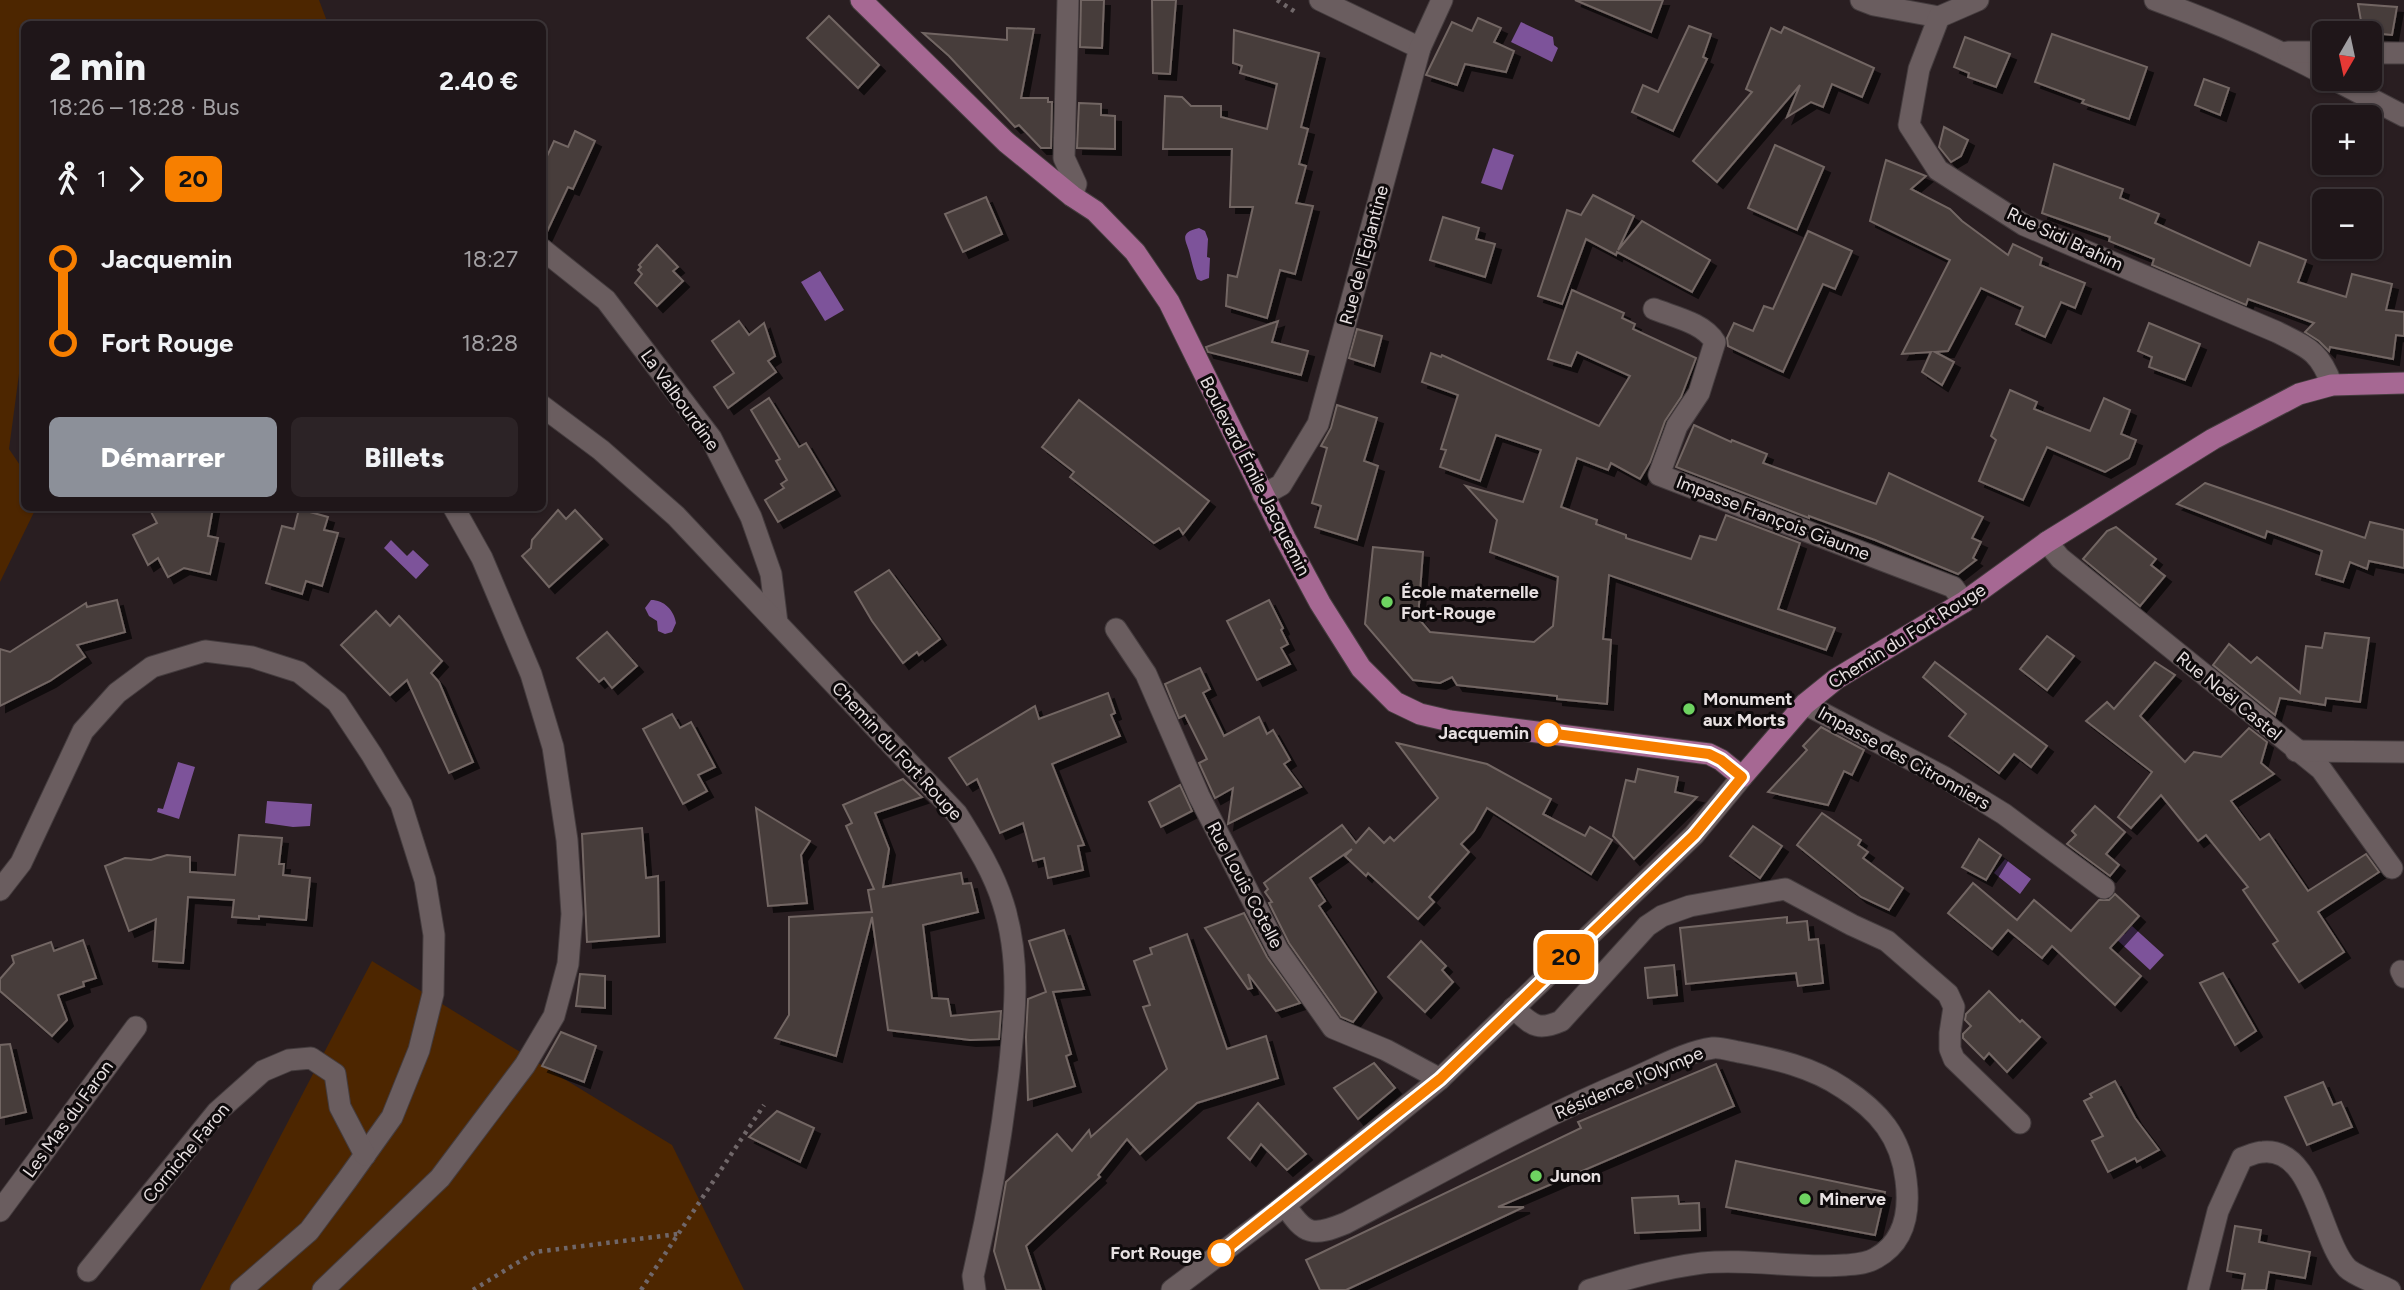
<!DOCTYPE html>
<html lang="fr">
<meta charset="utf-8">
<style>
:root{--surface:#1f1619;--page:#2c2326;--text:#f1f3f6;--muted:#a19fa2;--line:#3c3538;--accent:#8c9099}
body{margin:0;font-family:Figtree,sans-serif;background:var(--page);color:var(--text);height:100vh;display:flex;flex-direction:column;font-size:26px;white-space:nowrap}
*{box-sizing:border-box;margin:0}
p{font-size:23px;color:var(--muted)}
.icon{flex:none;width:38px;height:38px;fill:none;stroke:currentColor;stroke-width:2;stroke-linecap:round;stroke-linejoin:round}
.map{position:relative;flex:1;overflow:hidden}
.drawer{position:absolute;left:21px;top:21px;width:525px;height:490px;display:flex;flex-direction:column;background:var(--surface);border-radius:10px;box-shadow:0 2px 5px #0004,0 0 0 2px var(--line)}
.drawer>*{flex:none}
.badge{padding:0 14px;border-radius:10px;font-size:24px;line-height:46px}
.needle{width:46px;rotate:189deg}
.buttons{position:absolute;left:2312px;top:21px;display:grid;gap:14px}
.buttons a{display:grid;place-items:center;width:70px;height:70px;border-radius:10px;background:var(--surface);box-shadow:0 2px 5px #0004,0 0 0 2px var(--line);font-size:35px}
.map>.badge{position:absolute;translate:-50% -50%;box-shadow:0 0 0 4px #fff}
.legs{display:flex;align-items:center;gap:10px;height:77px;padding:0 28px;font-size:23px}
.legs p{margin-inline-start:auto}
.head{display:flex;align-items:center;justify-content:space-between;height:119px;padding:0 28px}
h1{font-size:38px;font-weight:800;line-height:52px}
.cta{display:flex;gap:14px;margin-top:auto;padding:14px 28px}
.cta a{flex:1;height:80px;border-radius:10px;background:var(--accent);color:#fff;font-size:28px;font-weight:800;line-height:80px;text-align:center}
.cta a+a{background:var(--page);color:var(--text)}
ul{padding:0 28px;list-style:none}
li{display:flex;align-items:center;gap:24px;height:84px;font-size:26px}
li i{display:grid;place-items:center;width:10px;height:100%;margin:0 9px;background:currentColor}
li i::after{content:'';width:18px;height:18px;margin:-9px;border:5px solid;border-radius:50%;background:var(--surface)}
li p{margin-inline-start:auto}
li:first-child i{background:linear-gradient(#0000 50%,currentColor 0)}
li:last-child i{background:linear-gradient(currentColor 50%,#0000 0)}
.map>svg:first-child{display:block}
.green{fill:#4d2600}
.water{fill:#7d539a}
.building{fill:#473c3a;stroke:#726663;stroke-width:2;filter:url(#shadow)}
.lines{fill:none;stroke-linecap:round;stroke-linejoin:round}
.minor-casing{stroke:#443c3e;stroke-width:23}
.major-casing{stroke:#443c3e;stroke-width:23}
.path{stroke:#706769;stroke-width:4.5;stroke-dasharray:3.5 5;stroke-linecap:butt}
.minor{stroke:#6a5d5f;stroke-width:21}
.major{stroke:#a66893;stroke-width:21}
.line-1-casing{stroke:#fff;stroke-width:16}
.line-1{stroke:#f77f00;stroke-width:10}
.poi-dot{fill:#6ed361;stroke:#0e0a0b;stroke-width:2.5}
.stop-1-dot{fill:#fff;stroke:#f77f00;stroke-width:3.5}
.labels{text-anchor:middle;stroke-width:6;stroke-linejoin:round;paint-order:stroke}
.street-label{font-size:18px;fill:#e7e0e1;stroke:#0e0a0b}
.poi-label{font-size:18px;font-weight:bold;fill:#e7e0e1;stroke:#0e0a0b;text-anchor:start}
.stop-label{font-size:18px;font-weight:bold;fill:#e7e0e1;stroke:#0e0a0b;text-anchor:end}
</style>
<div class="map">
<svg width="2404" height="1290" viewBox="0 0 2404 1290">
<defs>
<filter id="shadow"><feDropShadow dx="6" dy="6" stdDeviation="0" flood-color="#0009"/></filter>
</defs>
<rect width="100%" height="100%" fill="#291e21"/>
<g class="green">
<path d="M0,0H319L328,24H24V367L19,374L9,449L24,471V508H36L0,582Z"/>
<path d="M372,961L672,1145L744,1290H200Z"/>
</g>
<g class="water">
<path d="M1521,22L1553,37L1554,45L1558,48L1552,62L1511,42Z"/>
<path d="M1493,148L1514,155L1502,190L1481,183Z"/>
<path d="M1199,228L1205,231L1208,239L1207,257L1210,258L1209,278L1201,281L1197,279C1194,271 1192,263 1190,255C1187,241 1177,233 1199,228Z"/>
<path d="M820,271L844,310L825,321L801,282Z"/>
<path d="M391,540L407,556L413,550L429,565L416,579L384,548Z"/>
<path d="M651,600C664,600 674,610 676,623L672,632L665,634L658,631L657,621L649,616L645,608Z"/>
<path d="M178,762L195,767L179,819L157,812L158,808L163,809Z"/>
<path d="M267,801L312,804L310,826L293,827L265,823Z"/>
<path d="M2005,859L2031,879L2020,894L1994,873Z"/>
<path d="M2132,926L2164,955L2150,970L2115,938L2120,933L2125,934Z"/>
</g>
<g class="building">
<path d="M1081,0H1104L1102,48L1080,47Z"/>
<path d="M1152,0H1176L1170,74L1153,73Z"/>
<path d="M1575,0H1663L1651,32Z"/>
<path d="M2358,4L2397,7L2392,35L2363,32Z"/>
<path d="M829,16L879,65L858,88L807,38Z"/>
<path d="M1478,18L1501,28L1494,42L1514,51L1506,72L1465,64L1457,85L1426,75L1452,22L1472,31Z"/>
<path d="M1689,26L1711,34L1703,57L1707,59L1673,131L1632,112L1643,85L1658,92Z"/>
<path d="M1784,27L1874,68L1862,97L1832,84L1823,107L1811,102L1787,117L1800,85L1717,182L1693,161L1752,92L1746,89L1771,28L1781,33Z"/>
<path d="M1007,28L1034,29L1021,98H1048V102H1052L1051,148H1041L1019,125L1015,127L949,56L923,33L1007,40Z"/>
<path d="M1234,30L1319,53L1301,127L1308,129L1299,164L1306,166L1296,203L1313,206L1295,274L1280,270L1267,318L1226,306L1228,275L1237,277L1253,207H1230L1232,149H1163L1165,96L1182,97L1191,106H1221V117L1267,129L1277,84L1240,73L1242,66L1233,63Z"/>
<path d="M2052,34L2147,67L2129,119L2082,103L2084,100L2035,82Z"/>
<path d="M1965,37L2010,54L1996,87L1968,77L1969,73L1954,67Z"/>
<path d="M2204,79L2229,88L2220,115L2195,105Z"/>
<path d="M1079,103L1101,104V115L1115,116V149L1077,148Z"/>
<path d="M1944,127L1968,140L1961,156L1951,162L1939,147Z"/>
<path d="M575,131L595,141L573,189L568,187L545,236H542V167L554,141L568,147Z"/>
<path d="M1775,145L1824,167L1797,230L1748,208Z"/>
<path d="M1886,160L1926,176L1911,189L1950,209L1962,221L2008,255L2013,244L2042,258L2040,265L2085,283L2075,308L2061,302L2045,337L2016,324L2023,307L1981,288L1948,351L1935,352L1954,362L1942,385L1922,372L1931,352L1902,354L1950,260L1870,221Z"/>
<path d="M2054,164L2123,189L2120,198L2159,214L2155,223L2250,266L2259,242L2306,260L2298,282L2346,297L2352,274L2392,284L2386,310L2404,312V336L2396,335L2393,359L2330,347L2329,351L2319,341L2305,332L2314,323L2248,299L2246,305L2152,265L2154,259L2109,241L2110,237L2042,213Z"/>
<path d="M1593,195L1634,216L1618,250L1642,221L1710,260L1692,292L1617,252L1616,255L1586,239L1562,304L1538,296L1567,210L1581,215Z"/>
<path d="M986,197L1002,234L963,252L945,214Z"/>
<path d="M1443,217L1479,228L1476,239L1495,244L1485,277L1430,260Z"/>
<path d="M1808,231L1852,251L1835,289L1823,284L1783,372L1728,346L1727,338L1734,323L1753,331L1764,306L1773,309Z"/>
<path d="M657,245L678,267L673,271L683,281L657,306L635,283L642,274L638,270L641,267L639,265Z"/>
<path d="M1572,290L1624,313L1622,318L1635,324L1633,329L1696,358L1681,397L1665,421L1650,462L1640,479L1611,463L1608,470L1577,458L1561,507L1597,520L1596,524L1626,535V538L1691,559L1700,536L1716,540L1726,515L1800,543L1778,609L1835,628L1826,650L1609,575L1603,639L1611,640L1607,704L1557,699V696L1457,685L1452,677L1440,683L1413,680L1365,624L1373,547L1423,552L1418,618L1430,632L1534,642L1553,626L1558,577L1490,552L1497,520L1466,486L1523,502L1541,450L1496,435L1480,481L1440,467L1446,450L1441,449L1458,395L1422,382L1431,353L1441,357L1442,355L1599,426L1630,376L1577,352L1571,366L1548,359Z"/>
<path d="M739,321L749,335L764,323L775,356L768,361L776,372L728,408L714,387L734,373L712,341Z"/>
<path d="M1278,321L1272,342L1308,351L1301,375L1208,352L1206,347Z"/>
<path d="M2149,323L2200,344L2185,380L2149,367L2152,357L2138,351Z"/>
<path d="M1357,329L1382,336L1374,366L1349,358Z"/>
<path d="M2010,390L2037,402L2034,409L2090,431L2104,398L2130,410L2121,434L2136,440L2129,458L2105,472L2047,447L2023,500L1979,481L1996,440L1991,436Z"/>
<path d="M769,398L799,447L806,443L834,490L778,522L765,500L784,488L781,484L787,480L776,461L780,459L751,410Z"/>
<path d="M1079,400L1209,501L1183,534L1179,528L1154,543L1070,477L1074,472L1042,447Z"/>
<path d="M1337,405L1377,418L1364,461L1378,466L1357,540L1315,527L1321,506L1312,503L1327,448L1321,446L1331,428Z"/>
<path d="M1694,425L1731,442L1732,440L1767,454L1763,463L1876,504L1889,473L1983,517L1972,538L1981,542L1973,558L1976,560L1958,574L1875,540L1809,516V518L1676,467Z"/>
<path d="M2205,483L2365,538L2370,522L2404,530V568L2369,561L2367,569L2350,562L2343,582L2316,574L2322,551L2267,531L2265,538L2177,504Z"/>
<path d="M149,508H213L208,536L218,538L210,574L184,568L168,577L158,558L148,565L133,535L157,523Z"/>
<path d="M299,509L328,517L324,530L338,533L322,586L306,581L302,594L266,583L282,526L294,529Z"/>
<path d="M558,510L566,519L575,510L602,539L549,587L522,556L531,548L532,540Z"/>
<path d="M2116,527L2156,559L2151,565L2165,576L2140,606L2083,559L2107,531Z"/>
<path d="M889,570L940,639L919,655L917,652L903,663L872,621L855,592Z"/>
<path d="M117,600L125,632L77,645L85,657L50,681L0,706V649L10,652L86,603L87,607Z"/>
<path d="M1269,600L1283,628L1281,630L1288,644L1281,648L1290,664L1257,680L1227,621Z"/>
<path d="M376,611L390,626L399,616L442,661L431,673L439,682L473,762L449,773L407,680L390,695L341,645Z"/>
<path d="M607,632L637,666L612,688L604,678L599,682L577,658Z"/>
<path d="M2325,633L2369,638L2360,702L2326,698L2325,705L2280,698L2275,715L2213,665L2229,644L2251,663L2257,657L2300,693L2306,646L2322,648Z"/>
<path d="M2047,636L2074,656L2047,690L2020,669Z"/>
<path d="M1935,662L2047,746L2031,767L2014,754L1999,773L1949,736L1966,714L1923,677Z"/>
<path d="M2155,662L2175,675L2140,716L2185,762L2194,752L2221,757L2249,728L2267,742L2261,763L2274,774L2231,801L2260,840L2269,834L2308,891L2366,854L2379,872L2318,912L2344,952L2299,982L2273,944L2278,941L2243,890L2248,887L2206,835L2198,841L2161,795L2131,828L2118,817L2152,772L2086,721L2107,702L2114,709Z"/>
<path d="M1200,668L1210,689L1203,693L1224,736L1259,717L1267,734L1273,730L1290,760L1284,764L1301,787L1228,824L1233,788L1215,798L1199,763L1207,759L1185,715L1179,718L1165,684Z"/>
<path d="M1108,693L1115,713L1111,715L1120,736L1052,764L1084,845L1078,846L1083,870L1048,878L1044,858L1033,861L1023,823L1000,833L977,779L967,785L949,758L1035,706L1039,719Z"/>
<path d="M672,714L680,728L691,722L715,767L698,775L707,791L683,804L643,729Z"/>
<path d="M1821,727L1864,750L1852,775L1844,771L1828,805L1768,792L1807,750L1803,746Z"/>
<path d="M1397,743L1487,764L1551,799L1543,814L1585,836L1590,827L1612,840L1591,874L1487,808L1474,831L1461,844L1469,852L1429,897L1434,902L1418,919L1368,873L1366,876L1345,856L1352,849L1310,878L1325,901L1319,906L1376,992L1353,1022L1341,1017L1289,943L1269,903L1272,902L1265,892L1268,889L1264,883L1342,825L1356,843L1369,828L1384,843L1390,837L1394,841L1438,798Z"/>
<path d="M1638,769L1678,777L1675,792L1697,797L1634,859L1613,836L1626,780L1635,782Z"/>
<path d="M903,779L922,797L875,813L889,849L883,887L961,873L963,884L971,883L978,912L923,925L932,998L948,999L951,1016L1001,1011L999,1039L970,1040L888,1030L872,917L836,1056L775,1038L789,1015V917L872,912L868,890L874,889L846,826L852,823L843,805Z"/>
<path d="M1180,785L1192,811L1161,827L1149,802Z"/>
<path d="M2095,806L2125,832L2106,854L2119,865L2110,876L2067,844L2076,835L2072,831Z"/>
<path d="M756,808L810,841L801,855L807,903L768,906Z"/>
<path d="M1822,813L1861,840L1858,845L1868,852L1863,858L1903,888L1889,910L1861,897L1797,845Z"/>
<path d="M1753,826L1782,846L1760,878L1730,856Z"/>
<path d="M642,828L646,878L658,876L659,936L587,942L582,834Z"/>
<path d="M239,835L282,838L279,864H284L283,875L310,878L306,920L259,916V919L232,917L234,900L188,897L183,963L153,961L156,919L129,931L105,866L125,858L151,860L167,855L190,857V872L235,875Z"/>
<path d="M1979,839L2001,855L1986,880L1962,867Z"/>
<path d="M1973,883L2017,920L2034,900L2071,931L2099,900H2109L2115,894L2139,916L2110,948L2141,976L2115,1005L2052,946L2042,958L2008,930L1992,949L1948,913Z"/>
<path d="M1244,913L1267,957L1300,1003L1276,1011L1248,974L1252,988L1248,989L1205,928Z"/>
<path d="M1787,917V923L1807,921L1809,940L1818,939L1823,983L1798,986L1796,973L1686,984L1680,928Z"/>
<path d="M1064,930L1084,989L1053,992L1071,1054L1066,1056L1075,1086L1028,1100L1026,1037L1028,999L1046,992L1029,941Z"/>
<path d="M1187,934L1227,1049L1266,1036L1278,1078L1197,1103L1140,1154L1127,1139L1098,1175L1100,1177L1026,1246L1041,1290H1006L994,1251L1006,1182L1057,1134L1072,1151L1089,1130L1091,1137L1167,1069L1143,1007L1150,1005L1134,961L1152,954L1150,948Z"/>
<path d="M83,940L96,978L83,982L84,986L58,995L67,1020L52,1036L0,991V979L14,963L12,956L51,942L54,951Z"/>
<path d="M1421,941L1446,966L1442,970L1453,982L1425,1012L1388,977Z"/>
<path d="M1674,965L1677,995L1648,998L1645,968Z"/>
<path d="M2223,973L2256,1031L2235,1045L2200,983Z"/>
<path d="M580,974L605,976V1008L576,1006Z"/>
<path d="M1989,991L2020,1022L2022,1020L2040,1037L2007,1072L1989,1053L1984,1059L1963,1038V1034L1971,1026L1965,1020L1966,1014Z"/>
<path d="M561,1032L596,1046L584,1082L542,1066Z"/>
<path d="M10,1044L26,1112L0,1118V1045Z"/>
<path d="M1374,1063L1395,1088L1358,1119L1334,1088Z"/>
<path d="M1716,1064L1734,1106L1498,1207H1524L1346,1290H1320L1306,1260L1581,1128L1578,1122Z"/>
<path d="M2115,1081L2135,1118L2159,1150L2137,1162L2135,1158L2108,1172L2092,1141L2103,1136L2084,1101L2092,1097L2090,1094Z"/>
<path d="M2323,1082L2333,1105L2341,1102L2352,1127L2307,1145L2285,1097Z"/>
<path d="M1258,1103L1306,1154L1287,1170L1261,1144L1250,1160L1228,1138Z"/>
<path d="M777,1111L814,1128L800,1162L749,1137Z"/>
<path d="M1736,1161L1885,1192L1875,1235L1726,1207Z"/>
<path d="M1678,1196L1679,1204L1699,1203L1700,1230L1635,1233L1632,1198Z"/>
<path d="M2235,1226L2261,1230L2259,1242L2310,1252L2305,1278L2269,1272L2266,1290H2242L2245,1274L2227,1271Z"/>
</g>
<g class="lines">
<defs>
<g id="minor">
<path d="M1068,0L1064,158L1076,184L1072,196"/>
<path d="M1320,0L1420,48"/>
<path d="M1861,0L1874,5L1939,17"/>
<path d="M1978,0L1939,17L1919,69L1909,125L1938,170L2024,225L2277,332C2308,348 2319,350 2332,385"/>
<path d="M2155,0C2213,21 2269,45 2324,74"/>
<path d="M2288,52H2324"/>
<path d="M2370,53H2404"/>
<path d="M2333,79L2404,116"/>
<path d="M542,249L606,300L711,438L751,517L771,574L777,623"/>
<path d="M1654,309C1674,317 1704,323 1715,342L1699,393L1677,426L1659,475L1953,587L1964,602"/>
<path d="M542,406L601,450L676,516L957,814C975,843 993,871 1003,903C1021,959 1015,1015 1009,1072C1001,1141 989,1208 973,1276L975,1290"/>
<path d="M1263,495L1281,485L1318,424L1420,48L1442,0"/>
<path d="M2047,542L2060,558L2321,769L2392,868"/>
<path d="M1116,629L1146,674L1199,796L1278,950L1333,1028L1386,1050L1440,1079"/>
<path d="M1805,704L1944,777L2004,814L2104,888"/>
<path d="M2296,751L2404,752"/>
<path d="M0,890L21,863L83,731L117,693L152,667L205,651L252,657L299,672L337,702L372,755L401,804L425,880L434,935L433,994L419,1050L392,1117L347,1180L309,1231L241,1290"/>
<path d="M2401,971L2404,977"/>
<path d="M1513,1008C1532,1024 1536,1032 1561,1021L1647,926L1662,916L1690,906L1785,889L1852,925L1887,941L1948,994L1954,1007L1950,1033V1049L1954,1059L2020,1123"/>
<path d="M1285,1205C1305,1235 1312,1237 1346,1223C1439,1174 1531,1121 1629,1080C1656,1069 1684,1052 1713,1048C1721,1047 1731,1051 1739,1052C1776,1059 1812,1067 1843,1088C1879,1111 1901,1137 1906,1180C1910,1211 1905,1242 1876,1258C1866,1264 1855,1264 1845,1265C1797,1269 1749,1258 1702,1263C1663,1268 1626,1279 1589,1290"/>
<path d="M0,1211L136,1027"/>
<path d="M88,1271L217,1112L263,1071L289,1060L311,1058L335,1074L340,1107L365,1155"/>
<path d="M323,1290L440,1178L525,1065L554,1016L568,964L572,914L567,840L553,747L531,674L482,558L454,508"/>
<path d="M1172,1290L1285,1205L1440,1079L1694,835L1742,777"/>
<path d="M2198,1290L2218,1211L2242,1158C2248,1156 2256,1152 2263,1152C2314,1147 2320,1239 2347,1268C2355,1276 2379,1284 2390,1290"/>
</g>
<path id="major" d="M861,0L1006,142L1072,196L1095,211L1135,252L1169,302L1285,538L1320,603L1361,668L1395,702L1420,714L1450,721L1709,754L1721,760L1742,777L1805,704L1836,679L1964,602L2047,542L2213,439L2299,394L2332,385L2404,383"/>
</defs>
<use href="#minor" class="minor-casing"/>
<use href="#major" class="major-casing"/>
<g class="path">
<path d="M1277,0L1297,13"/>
<path d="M473,1290L535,1252L678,1234"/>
<path d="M641,1290L764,1105"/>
</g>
<use href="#minor" class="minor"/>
<use href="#major" class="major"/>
</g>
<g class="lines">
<defs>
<path id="line-1" d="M1221,1253L1440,1079L1694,835L1742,777L1721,760L1709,754L1548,733"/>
</defs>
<use href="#line-1" class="line-1-casing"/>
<use href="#line-1" class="line-1"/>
</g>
<g class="poi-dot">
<circle cx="1387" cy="602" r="7"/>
<circle cx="1689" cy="709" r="7"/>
<circle cx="1536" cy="1176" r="7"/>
<circle cx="1805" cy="1199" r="7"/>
</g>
<g class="stop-1-dot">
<circle cx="1548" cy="733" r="12"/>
<circle cx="1221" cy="1253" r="12"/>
</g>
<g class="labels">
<g class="street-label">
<text transform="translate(2065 239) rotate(25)" y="6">Rue Sidi Brahim</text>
<text transform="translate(1364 255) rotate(-75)" y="6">Rue de l'Eglantine</text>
<text transform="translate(680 400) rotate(54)" y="6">La Valbourdine</text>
<text transform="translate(1255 476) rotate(63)" y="6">Boulevard Émile Jacquemin</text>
<text transform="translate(1773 518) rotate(21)" y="6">Impasse François Giaume</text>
<text transform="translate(1907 636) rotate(-32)" y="6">Chemin du Fort Rouge</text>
<text transform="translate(2229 696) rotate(39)" y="6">Rue Noël Castel</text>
<text transform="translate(897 751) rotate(47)" y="6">Chemin du Fort Rouge</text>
<text transform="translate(1904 758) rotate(29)" y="6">Impasse des Citronniers</text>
<text transform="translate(1245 885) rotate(62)" y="6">Rue Louis Cotelle</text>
<text transform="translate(1629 1083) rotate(-23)" y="6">Résidence l'Olympe</text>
<text transform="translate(68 1119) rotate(-54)" y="6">Les Mas du Faron</text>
<text transform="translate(186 1153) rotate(-50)" y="6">Corniche Faron</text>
</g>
<g class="poi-label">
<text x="1401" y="598">École maternelle<tspan x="1401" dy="21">Fort-Rouge</tspan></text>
<text x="1703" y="705">Monument<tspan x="1703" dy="21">aux Morts</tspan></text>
<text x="1550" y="1182">Junon</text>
<text x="1819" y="1205">Minerve</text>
</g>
<g class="stop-label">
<text x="1529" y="739">Jacquemin</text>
<text x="1202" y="1259">Fort Rouge</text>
</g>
</g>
</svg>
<div class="buttons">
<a><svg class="needle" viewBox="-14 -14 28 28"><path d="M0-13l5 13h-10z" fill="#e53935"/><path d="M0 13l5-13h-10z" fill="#a19fa2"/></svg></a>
<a>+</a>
<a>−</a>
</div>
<b class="badge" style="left:1566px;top:957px;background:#f77f00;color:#111">20</b>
<section class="drawer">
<div class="head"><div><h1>2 min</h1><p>18:26 – 18:28 · Bus</p></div><b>2.40 €</b></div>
<div class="legs"><svg class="icon" aria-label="walk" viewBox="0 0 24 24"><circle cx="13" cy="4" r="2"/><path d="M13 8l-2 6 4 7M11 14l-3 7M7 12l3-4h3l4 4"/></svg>1<svg class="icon" aria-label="forward" viewBox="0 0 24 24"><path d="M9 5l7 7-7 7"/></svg><b class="badge" style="background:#f77f00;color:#111">20</b></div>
<ul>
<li><i style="color:#f77f00"></i><b>Jacquemin</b><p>18:27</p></li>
<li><i style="color:#f77f00"></i><b>Fort Rouge</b><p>18:28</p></li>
</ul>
<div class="cta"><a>Démarrer</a><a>Billets</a></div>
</section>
</div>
